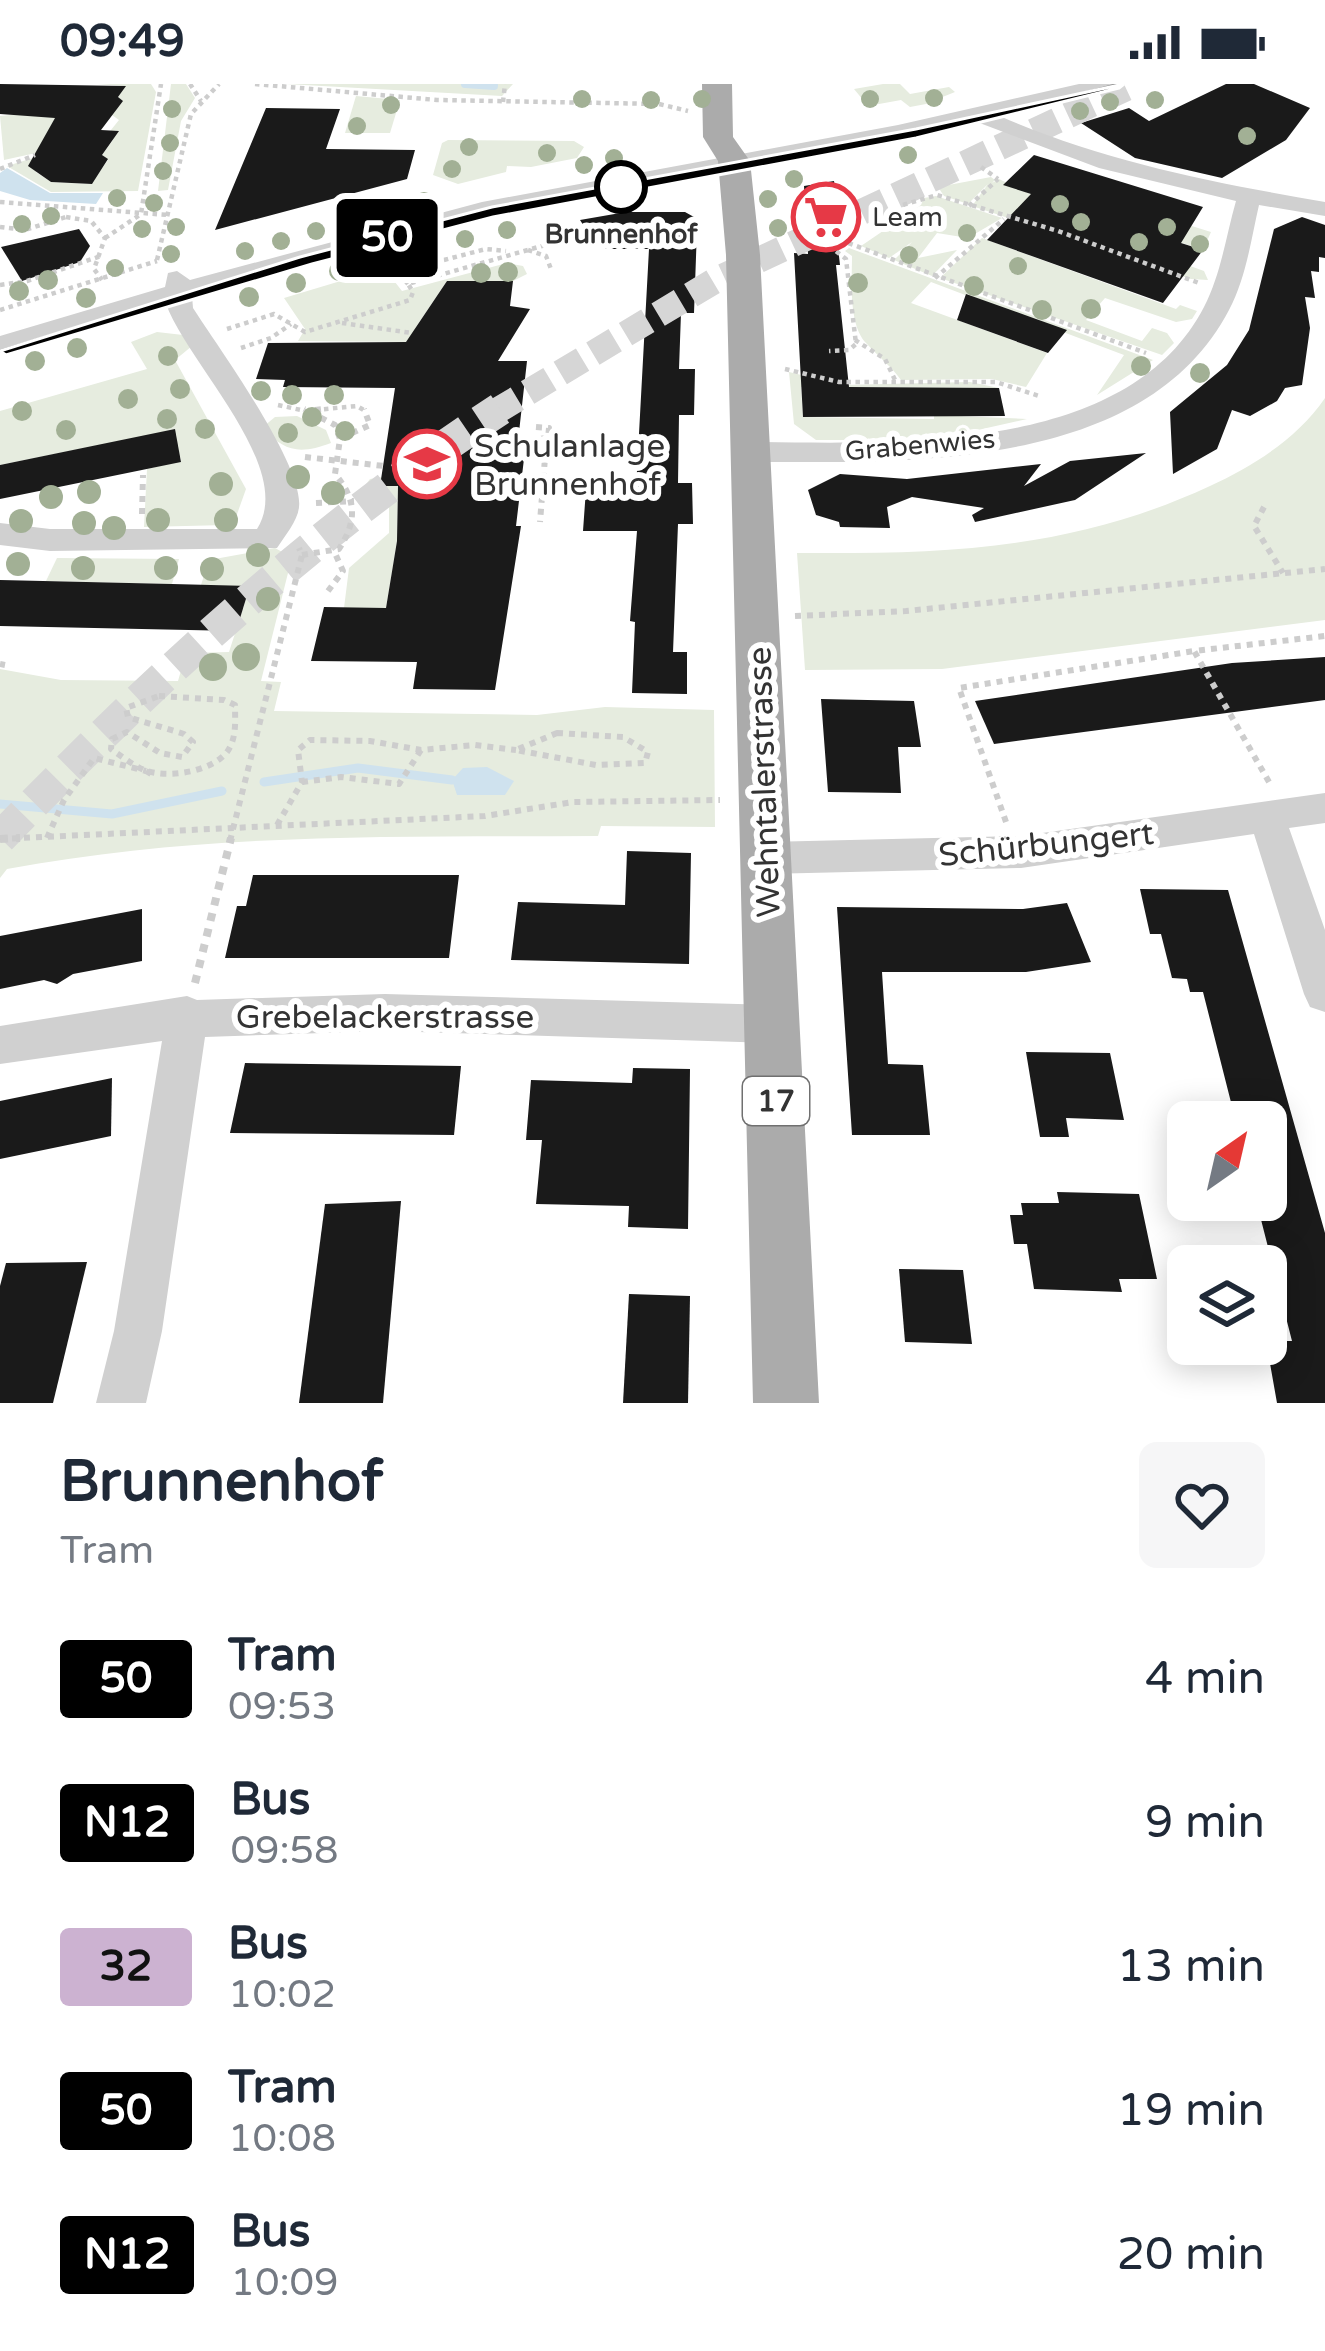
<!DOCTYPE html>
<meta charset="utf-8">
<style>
:root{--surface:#fff;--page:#f6f6f7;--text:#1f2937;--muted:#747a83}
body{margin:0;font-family:"Varela Round",sans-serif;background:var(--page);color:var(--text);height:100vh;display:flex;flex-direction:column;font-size:45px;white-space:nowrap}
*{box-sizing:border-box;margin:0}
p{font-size:39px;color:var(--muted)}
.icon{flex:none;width:66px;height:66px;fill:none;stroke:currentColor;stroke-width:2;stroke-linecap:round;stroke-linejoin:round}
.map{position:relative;height:1319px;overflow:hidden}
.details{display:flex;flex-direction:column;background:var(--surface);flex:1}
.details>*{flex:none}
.badge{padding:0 24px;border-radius:9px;font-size:42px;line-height:78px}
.needle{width:78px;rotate:34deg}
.tools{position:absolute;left:1167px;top:1017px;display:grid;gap:24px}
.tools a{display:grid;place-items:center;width:120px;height:120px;border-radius:18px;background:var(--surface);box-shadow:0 6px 30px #0003;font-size:60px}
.map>.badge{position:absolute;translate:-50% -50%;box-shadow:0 0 0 6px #fff}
.round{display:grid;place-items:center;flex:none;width:126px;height:126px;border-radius:18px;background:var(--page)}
.head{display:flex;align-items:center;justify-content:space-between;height:204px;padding:0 60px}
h1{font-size:57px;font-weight:700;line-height:90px}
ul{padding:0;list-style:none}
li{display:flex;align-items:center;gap:36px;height:144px;padding:0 60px}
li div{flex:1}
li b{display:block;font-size:45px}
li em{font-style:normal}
li .badge{min-width:132px;font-weight:700;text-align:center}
.status{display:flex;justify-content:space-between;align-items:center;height:84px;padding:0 60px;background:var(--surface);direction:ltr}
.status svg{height:33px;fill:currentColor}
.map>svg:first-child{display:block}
.green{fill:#e6ecdf}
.water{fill:#cfe2ee}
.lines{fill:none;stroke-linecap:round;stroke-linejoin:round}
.stream-far1{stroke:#cfe2ee;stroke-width:8}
.stream{stroke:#cfe2ee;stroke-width:9}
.building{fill:#1a1a1a}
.minor-tunnel-far1{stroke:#d6d6d6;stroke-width:26;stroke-dasharray:26 12;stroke-linecap:butt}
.minor-tunnel{stroke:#d6d6d6;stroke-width:33;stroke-dasharray:33 16;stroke-linecap:butt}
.path-far2{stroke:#cdcdcd;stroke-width:4.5;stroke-dasharray:4.5 4.5;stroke-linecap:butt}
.path-far1{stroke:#cdcdcd;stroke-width:6;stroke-dasharray:6 6;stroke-linecap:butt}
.path{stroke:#cdcdcd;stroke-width:8;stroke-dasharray:8 8;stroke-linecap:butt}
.minor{fill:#d0d0d0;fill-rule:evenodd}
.major{fill:#ababab;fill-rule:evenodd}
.tram{stroke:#888;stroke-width:3}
.tree{fill:#a2b095}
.line{fill:#000;stroke:#fff;stroke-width:3}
.stop-dot{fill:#fff;stroke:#000;stroke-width:6}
.labels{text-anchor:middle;stroke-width:12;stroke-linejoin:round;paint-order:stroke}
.far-poi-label{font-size:27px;fill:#333;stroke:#fff;text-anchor:start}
.far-stop-label{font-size:27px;font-weight:bold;fill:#333;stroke:#fff}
.far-street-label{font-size:27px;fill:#333;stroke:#fff}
.shield{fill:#fff;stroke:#707070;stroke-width:3}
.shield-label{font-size:30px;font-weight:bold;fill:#333}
.poi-label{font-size:33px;fill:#333;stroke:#fff;text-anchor:start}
.street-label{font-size:33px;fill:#333;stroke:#fff}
</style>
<div class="status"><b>09:49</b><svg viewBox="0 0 49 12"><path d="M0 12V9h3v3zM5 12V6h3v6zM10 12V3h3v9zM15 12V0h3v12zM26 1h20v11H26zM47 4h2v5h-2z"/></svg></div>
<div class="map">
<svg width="1325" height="1319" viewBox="0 0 1325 1319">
<rect width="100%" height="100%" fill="#fff"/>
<g class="green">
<path d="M97,0H151L156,8L138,107L51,108L7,82L33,74L40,81L36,88L51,98L91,100L108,76L102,71L113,56L107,51L119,36L112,31L122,18L118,13L125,2Z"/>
<path d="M171,0H186L195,14L181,37L168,106L158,107Z"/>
<path d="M286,0H513L502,12Z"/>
<path d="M883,0H900L910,10L949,3L955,8L940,14L942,17L910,23L901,16L868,22L854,5Z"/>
<path d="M356,12L400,16L390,49H345Z"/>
<path d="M31,29H61L36,69L4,76L0,32Z"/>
<path d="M448,56L574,57L584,63L577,74L531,83L507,82L506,88L458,100L433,91L442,59Z"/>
<path d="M991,93L995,96L992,99L999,95L1030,110L1044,96L1211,148L1203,166L1179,158L1168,174L1204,187L1208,196L1191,195L972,122L988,100L968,120L944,112L938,103Z"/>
<path d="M936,112L1002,134L968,154L937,149L918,174L957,166L932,192L894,176L912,158L889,174L861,162L921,121L924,114Z"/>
<path d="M982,154L1176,225L1180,221L1197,227L1192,235L1176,238L1105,214L1086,236L1142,257L1152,244L1167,249L1174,259L1162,271L940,194Z"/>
<path d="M849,164L1153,276L1097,311L1124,271L931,198L911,219L1047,269L1026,303L992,295L901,296C891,282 879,273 867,260C848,242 852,197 852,172L845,167Z"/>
<path d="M507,179L523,182L527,190L513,197H447L416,243L412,258L298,257L305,245L284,214L384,184L402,207Z"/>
<path d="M157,248L183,251L192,262L175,276L246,405L236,433L227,441L144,443L147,385L181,377L174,346L0,381V327L147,285L131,258Z"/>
<path d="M789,288L842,301L970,298L999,304L801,303L803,333L934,335V331L1027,335L960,350L896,356H816L794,340Z"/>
<path d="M1325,314V536L942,585L805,586L797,469C946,470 1072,466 1210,402C1253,382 1297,355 1325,314Z"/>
<path d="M297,332L326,346L331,359C301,370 284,369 263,343L275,333Z"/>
<path d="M382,393L381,402H398L397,457L386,524H344L349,484L389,449V411L362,406L370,395Z"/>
<path d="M275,464L284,469L282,476L290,481L261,597L281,598L274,627L537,631L605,623L714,626L715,743L601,742L598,752C395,753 208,748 7,785L0,794V585L61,596L178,597L186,569L229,568L250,503L201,501L209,476Z"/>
<path d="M57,474L179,475L172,500L46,497Z"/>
</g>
<g class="water">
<path d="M7,84L50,109H103L96,120L30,116L0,107V89Z"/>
<path d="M487,683L514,697L505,711H457L452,696L463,684Z"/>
</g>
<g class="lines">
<path class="stream-far1" d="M465,0L494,2"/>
<g class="stream">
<path d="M264,698L358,684L452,696"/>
<path d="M0,720L112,730L222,707"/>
</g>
</g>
<g class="building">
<path d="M0,0L126,2L118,13L123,17L101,46L119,47L102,71L108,75L92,100L51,98L28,82L55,34L0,30Z"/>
<path d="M1226,0H1254L1310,24L1286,56L1222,94L1135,74L1081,39L1129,24L1149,37Z"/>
<path d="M266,24L340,25L326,65L415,66L407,95L215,146Z"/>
<path d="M1034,71L1203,123L1181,159L1203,166L1163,219L987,156L1031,110L1003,101Z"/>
<path d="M834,97L841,146H836L840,181H836L849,303L999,304L1005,332L803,333L794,169L808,170L804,102Z"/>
<path d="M626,128H685L694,133L697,145L694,229H681L679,285H695L694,331H679L678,399H692L693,440H678L673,568H687V610L632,609L635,538L630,537L637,447H583L586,405H636L649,165H604L596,161L580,136Z"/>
<path d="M1302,133L1325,141V174L1319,173V188L1311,187L1315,214L1305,213L1310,244L1302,301L1285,304L1277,317L1250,332L1232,326L1217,365L1173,390L1170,328L1227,281L1249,246L1274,145Z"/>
<path d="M79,145L90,162L80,178L22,197L1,163Z"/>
<path d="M447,197H513L510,222L530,225L498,277H527L518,357L526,358L516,442H521L495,606L413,605L417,578L311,577L324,523L386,524L397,457L398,402H380L395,304L283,303L285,296L256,295L268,259L406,258Z"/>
<path d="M966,210L1036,235L1067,246L1048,269L957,236Z"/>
<path d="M175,345L181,378L0,415V381Z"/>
<path d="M1146,369L1075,416L975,438L972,431L984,424L912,413L887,423L890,444L840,443L839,438L816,431L808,406L840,390L907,395L1041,380L1024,402L1070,377Z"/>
<path d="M0,496L172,500L250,502L236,547L0,542Z"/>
<path d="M1325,573V616L994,660L975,617L1232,579Z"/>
<path d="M821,615L914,617L921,663H898L901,709L828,708Z"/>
<path d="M627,767L691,769L689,880L511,876L518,818L625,821Z"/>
<path d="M253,791H459L449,874H225L237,822H246Z"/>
<path d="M1140,805L1228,806L1325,1149V1319H1277L1266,1257H1292L1256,1116H1266V1038H1236L1203,908H1190L1187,895L1172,894L1161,850H1150Z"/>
<path d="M1067,819L1091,878L1026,888H882L888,980L923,981L930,1051H852L837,823L1023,825Z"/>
<path d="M142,825V877L73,890L57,900L44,896L0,905V852Z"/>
<path d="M1026,968L1110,969L1124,1036L1066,1034L1069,1053H1040Z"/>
<path d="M245,979L461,982L454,1051L230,1049Z"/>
<path d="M633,984L690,985L688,1145L628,1143L629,1122L536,1120L542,1056H526L531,996L632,999Z"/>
<path d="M112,994L111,1052L0,1075V1017Z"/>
<path d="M1057,1108L1139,1110L1157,1195H1119L1122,1208L1034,1205L1027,1160H1014L1010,1131H1023L1021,1119H1059Z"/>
<path d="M401,1117L383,1319H299L325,1120Z"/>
<path d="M87,1178L53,1319H0V1202L6,1179Z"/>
<path d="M899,1185L963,1186L972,1260L905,1258Z"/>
<path d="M629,1210L690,1212L688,1319H623Z"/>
</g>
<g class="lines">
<path class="minor-tunnel-far1" d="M495,328L716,196L1135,0"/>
<path class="minor-tunnel" d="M0,754C153,596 315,446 500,325"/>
<g class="path-far2">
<path d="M190,0L201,17"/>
<path d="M255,0L437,16L659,20L688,27"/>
<path d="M503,18L505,0"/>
<path d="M981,83L998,95"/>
<path d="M0,85L35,71"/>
<path d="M0,118L168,131"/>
<path d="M903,121L937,111L1058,147L1199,199"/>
<path d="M969,122L998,95"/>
<path d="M66,133L91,137L105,154L94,185L102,196"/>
<path d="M0,143L25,146L66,133"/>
<path d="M105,154L141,130L161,0"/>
<path d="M822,156L846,175L856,260L849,266L829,267"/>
<path d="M840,156L1146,269"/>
<path d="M528,166L546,172L551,185"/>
<path d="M157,176L191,30L219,0"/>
<path d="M935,194L1004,135"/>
<path d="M408,200L398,188L486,165L506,167"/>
<path d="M0,201L27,197L101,172"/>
<path d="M0,226L157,177"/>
<path d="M342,239L412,249"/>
<path d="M227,245L274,230L305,248L410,216L413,208L408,200L556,158"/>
<path d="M855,256L885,275L896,298"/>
<path d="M241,264L271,254L291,240"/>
<path d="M785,285L839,298H996L1039,312"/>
<path d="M278,321L310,328"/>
<path d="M315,326L357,322L367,328"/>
</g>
<g class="path-far1">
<path d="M315,326L324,325"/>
<path d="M536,343L549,344L548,354"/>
<path d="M341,354L370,341L364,325"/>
<path d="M534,354L533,361H546L540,438"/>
<path d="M517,357L548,354"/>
<path d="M305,373L384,382"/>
<path d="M316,419L354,417"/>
<path d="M1264,423L1254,442L1283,489"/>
<path d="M142,430L143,391"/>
<path d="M302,471L339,465C357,437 357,416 335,390L340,355L335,341L304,325"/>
<path d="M328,507L343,487L334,467"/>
<path d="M795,532L906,527L1325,485"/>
<path d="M0,580L5,581"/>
<path d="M159,612L224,616L235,621C235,637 237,654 227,668C211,688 167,695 144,686C133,681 121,672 111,665L112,655L127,648L160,669L182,673L193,658L184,650L128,633L126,624Z"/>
<path d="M557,649L623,653L648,668L645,679L596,681L516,666Z"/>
<path d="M146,687L151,690"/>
<path d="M302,698L341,693L399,700L421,666"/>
<path d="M1269,698L1194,567L1325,552"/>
<path d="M1006,738L959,604L1194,567"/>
<path d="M277,741L302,698L298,666L310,656L370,657L421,666L475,661L516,666"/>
<path d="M47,754L64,716L94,674L146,687"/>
<path d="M0,755L485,732L573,718L720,716"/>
<path d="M230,757L302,471L299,464"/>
</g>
<g class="path">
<path d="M0,755L20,754"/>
<path d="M195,899L231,754"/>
</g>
<g class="minor">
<path d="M1079,0H1115L1002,33C1106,78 1215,99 1325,118V132L1259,121C1251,156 1246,194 1229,226C1144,388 907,378 750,378L735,368L750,358C892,359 1127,372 1204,223C1221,190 1226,152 1236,117L1099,84L977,38L482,133L192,212L193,224C218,263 304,381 299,423C298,436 285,452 277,464L50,467L0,461V439L50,445H257C296,384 188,280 166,220L0,269V252L165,203L168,189L177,187L190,196L482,118L898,41Z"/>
<path d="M1325,709V739L1289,744L1325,846V928L1310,923L1304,910L1254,750L1021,784L766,790L752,785L747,774L752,763L766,758L1021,752Z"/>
<path d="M385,910L773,921L788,927L794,940L788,953L773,959L385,947L205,953L162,1247L146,1319H96L114,1247L162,957L0,980V942L187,912L197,916Z"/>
</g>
<path class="major" d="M702,0H732L733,53L750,77L760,171L819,1319H753L726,171L718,77L703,53Z"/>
<path class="tram" d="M0,267C163,218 326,165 492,128C701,82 913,57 1119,0"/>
</g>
<g class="tree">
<circle cx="934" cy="14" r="9"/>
<circle cx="582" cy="15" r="9"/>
<circle cx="702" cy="15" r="9"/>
<circle cx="870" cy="15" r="9"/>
<circle cx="651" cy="16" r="9"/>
<circle cx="1155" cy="16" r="9"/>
<circle cx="1110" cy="18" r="9"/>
<circle cx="391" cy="21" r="9"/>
<circle cx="172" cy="25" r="9"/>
<circle cx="1080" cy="27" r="9"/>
<circle cx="357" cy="42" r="9"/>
<circle cx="1247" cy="52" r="9"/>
<circle cx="170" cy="59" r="9"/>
<circle cx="469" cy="63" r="9"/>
<circle cx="547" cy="69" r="9"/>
<circle cx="908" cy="71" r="9"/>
<circle cx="614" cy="74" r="9"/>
<circle cx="584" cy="81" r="9"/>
<circle cx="452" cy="85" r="9"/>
<circle cx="163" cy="87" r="9"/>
<circle cx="794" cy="95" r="9"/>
<circle cx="117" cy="114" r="9"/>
<circle cx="768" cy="115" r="9"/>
<circle cx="424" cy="117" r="9"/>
<circle cx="154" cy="119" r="9"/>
<circle cx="1060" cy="120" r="9"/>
<circle cx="391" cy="126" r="9"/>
<circle cx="51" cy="132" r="9"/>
<circle cx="358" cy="135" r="9"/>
<circle cx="912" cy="135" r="9"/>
<circle cx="1081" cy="138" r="9"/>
<circle cx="22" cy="140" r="9"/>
<circle cx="176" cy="143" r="9"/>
<circle cx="1167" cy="143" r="9"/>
<circle cx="778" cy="144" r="9"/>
<circle cx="142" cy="145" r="9"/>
<circle cx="507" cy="146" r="9"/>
<circle cx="316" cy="147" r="9"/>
<circle cx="967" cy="149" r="9"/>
<circle cx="465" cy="155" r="9"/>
<circle cx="281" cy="157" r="9"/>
<circle cx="1139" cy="158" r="9"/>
<circle cx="1200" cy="160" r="9"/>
<circle cx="427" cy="164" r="9"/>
<circle cx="245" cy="167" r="9"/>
<circle cx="171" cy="170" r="9"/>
<circle cx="909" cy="171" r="9"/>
<circle cx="385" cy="174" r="9"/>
<circle cx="1018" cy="182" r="9"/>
<circle cx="115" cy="184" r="9"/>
<circle cx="339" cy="187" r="10"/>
<circle cx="508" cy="188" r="10"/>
<circle cx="481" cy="189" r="10"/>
<circle cx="48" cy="196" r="10"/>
<circle cx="296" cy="199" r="10"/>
<circle cx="858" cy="199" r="10"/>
<circle cx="974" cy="202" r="10"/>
<circle cx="19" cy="207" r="10"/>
<circle cx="249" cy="213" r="10"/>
<circle cx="86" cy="214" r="10"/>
<circle cx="1091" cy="225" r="10"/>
<circle cx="1042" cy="226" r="10"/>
<circle cx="77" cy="264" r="10"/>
<circle cx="168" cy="272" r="10"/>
<circle cx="35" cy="277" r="10"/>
<circle cx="1141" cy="282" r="10"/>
<circle cx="1200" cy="289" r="10"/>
<circle cx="180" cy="305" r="10"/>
<circle cx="261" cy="307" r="10"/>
<circle cx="292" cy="311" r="10"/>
<circle cx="334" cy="311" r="10"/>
<circle cx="128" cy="315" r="10"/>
<circle cx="22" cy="327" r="10"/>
<circle cx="312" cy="333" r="10"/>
<circle cx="167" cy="335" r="10"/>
<circle cx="205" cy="345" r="10"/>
<circle cx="66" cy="346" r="10"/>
<circle cx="345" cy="347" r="10"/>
<circle cx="288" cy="349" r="10"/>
<circle cx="298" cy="393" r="12"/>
<circle cx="221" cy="400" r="12"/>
<circle cx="89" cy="408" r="12"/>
<circle cx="333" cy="409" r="12"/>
<circle cx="51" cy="413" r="12"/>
<circle cx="158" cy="436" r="12"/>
<circle cx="226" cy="436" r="12"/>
<circle cx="21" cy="437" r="12"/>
<circle cx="84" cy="439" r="12"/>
<circle cx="114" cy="444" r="12"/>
<circle cx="258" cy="471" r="12"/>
<circle cx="18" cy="480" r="12"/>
<circle cx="83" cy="484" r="12"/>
<circle cx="166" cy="484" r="12"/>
<circle cx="212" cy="485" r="12"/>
<circle cx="268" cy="515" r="12"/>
<circle cx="246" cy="573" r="14"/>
<circle cx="213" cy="583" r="14"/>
</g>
<path class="line" d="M1119,4L916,54L493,133L312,180L6,271L0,267L300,173L492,123L916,45L1124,0Z"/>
<defs>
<symbol id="supermarket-ring" viewBox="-11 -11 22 22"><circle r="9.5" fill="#fff" stroke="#e63946" stroke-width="1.5"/><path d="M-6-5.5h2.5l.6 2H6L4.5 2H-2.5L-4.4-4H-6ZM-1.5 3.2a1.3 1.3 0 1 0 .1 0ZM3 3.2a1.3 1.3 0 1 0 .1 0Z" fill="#e63946"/></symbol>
<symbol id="school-ring" viewBox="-11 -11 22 22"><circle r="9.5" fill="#fff" stroke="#e63946" stroke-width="1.5"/><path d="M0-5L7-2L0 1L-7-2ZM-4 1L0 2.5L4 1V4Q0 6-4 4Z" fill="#e63946"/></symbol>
</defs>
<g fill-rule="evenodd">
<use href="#supermarket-ring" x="788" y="95" width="76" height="76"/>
<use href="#school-ring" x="389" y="342" width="76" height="76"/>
</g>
<circle class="stop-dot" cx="621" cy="103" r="24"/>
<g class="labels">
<g class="far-poi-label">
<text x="872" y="142">Leam</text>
</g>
<g class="far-stop-label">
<text x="621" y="159">Brunnenhof</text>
</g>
<g class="far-street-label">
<text transform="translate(920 361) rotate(-5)" y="9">Grabenwies</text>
</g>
<rect class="shield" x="743" y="993" width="66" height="48" rx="9"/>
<g class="shield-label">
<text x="776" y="1027">17</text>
</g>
<g class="poi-label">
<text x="474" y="373">Schulanlage<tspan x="474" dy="38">Brunnenhof</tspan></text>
</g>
<g class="street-label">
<text transform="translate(763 698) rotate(-92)" y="12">Wehntalerstrasse</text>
<text transform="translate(1046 759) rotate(-6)" y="12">Schürbungert</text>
<text x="385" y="944">Grebelackerstrasse</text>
</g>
</g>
</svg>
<div class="tools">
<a><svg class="needle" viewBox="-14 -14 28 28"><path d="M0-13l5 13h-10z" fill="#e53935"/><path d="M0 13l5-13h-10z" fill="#747a83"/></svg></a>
<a><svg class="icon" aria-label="layers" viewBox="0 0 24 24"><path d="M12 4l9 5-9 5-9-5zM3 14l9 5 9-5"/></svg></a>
</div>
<b class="badge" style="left:387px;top:154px;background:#000;color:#fff">50</b>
</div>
<section class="details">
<div class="head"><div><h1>Brunnenhof</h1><p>Tram</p></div><a class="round"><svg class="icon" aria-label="heart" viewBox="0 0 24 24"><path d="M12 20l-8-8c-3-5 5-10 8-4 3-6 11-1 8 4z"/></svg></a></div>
<ul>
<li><span class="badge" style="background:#000;color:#fff">50</span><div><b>Tram</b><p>09:53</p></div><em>4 min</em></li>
<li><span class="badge" style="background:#000;color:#fff">N12</span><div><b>Bus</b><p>09:58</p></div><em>9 min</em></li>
<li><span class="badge" style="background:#ccb2d1;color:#111">32</span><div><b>Bus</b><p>10:02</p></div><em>13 min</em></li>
<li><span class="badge" style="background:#000;color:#fff">50</span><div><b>Tram</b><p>10:08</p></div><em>19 min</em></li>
<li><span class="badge" style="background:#000;color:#fff">N12</span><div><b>Bus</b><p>10:09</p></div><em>20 min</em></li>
</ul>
</section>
